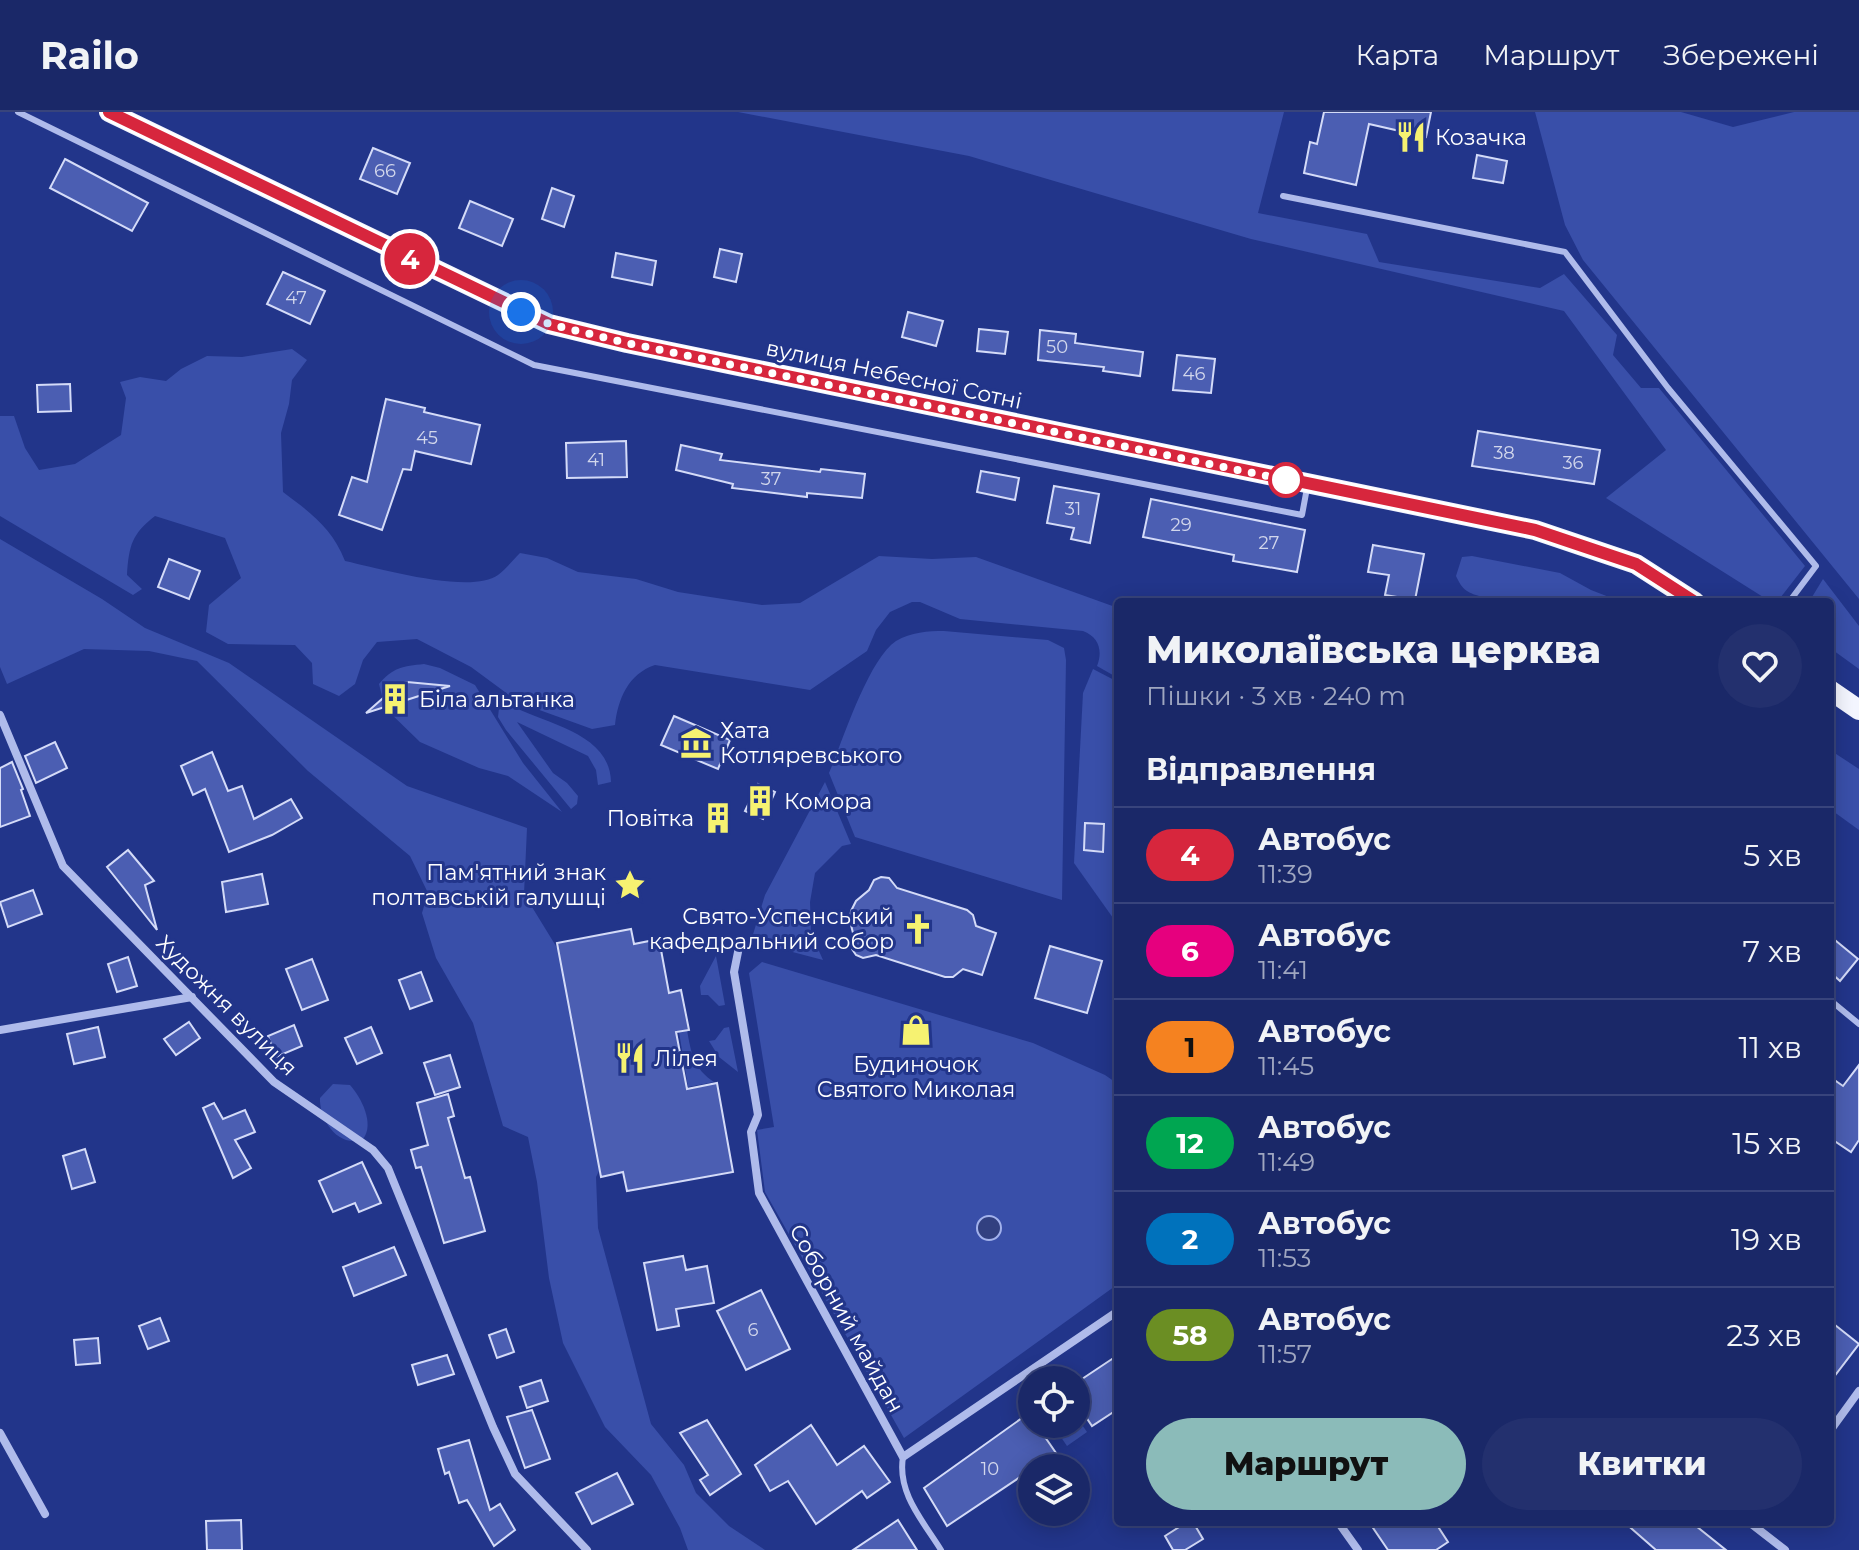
<!DOCTYPE html>
<html lang="uk">
<meta charset="utf-8">
<style>
:root{--surface:#1a2868;--page:#23306e;--text:#f1f3f6;--muted:#9fa6c0;--line:#38447c;--accent:#8bbbb9}
body{margin:0;font-family:Montserrat,sans-serif;background:var(--page);color:var(--text);height:100vh;display:flex;flex-direction:column;font-size:30px;white-space:nowrap}
*{box-sizing:border-box;margin:0}
p{font-size:26px;color:var(--muted)}
.icon{flex:none;width:44px;height:44px;fill:none;stroke:currentColor;stroke-width:2;stroke-linecap:round;stroke-linejoin:round}
.map{position:relative;flex:1;overflow:hidden}
.sheet{position:absolute;left:1114px;top:486px;width:720px;height:928px;display:flex;flex-direction:column;background:var(--surface);border-radius:8px;box-shadow:0 4px 20px #0003,0 0 0 2px var(--line)}
.sheet>*{flex:none}
.badge{padding:0 16px;border-radius:26px;font-size:28px;line-height:52px}
.fabs{position:absolute;left:1018px;top:1254px;display:grid;gap:16px}
.fabs a{display:grid;place-items:center;width:72px;height:72px;border-radius:50%;background:var(--surface);box-shadow:0 4px 20px #0003,0 0 0 2px var(--line);font-size:40px}
.you{position:absolute;width:40px;height:40px;margin:-20px;border:6px solid #fff;border-radius:50%;background:#1a73e8;box-shadow:0 0 0 12px #1a73e833}
.map>.badge{position:absolute;translate:-50% -50%;box-shadow:0 0 0 4px #fff}
h2{padding:0 32px;font-size:30px;line-height:72px}
.round{display:grid;place-items:center;flex:none;width:84px;height:84px;border-radius:42px;background:var(--page)}
.overview{display:flex;align-items:center;justify-content:space-between;height:136px;padding:0 32px}
h1{font-size:38px;font-weight:800;line-height:60px}
.action{display:flex;gap:16px;margin-top:auto;padding:16px 32px}
.action a{flex:1;height:92px;border-radius:48px;background:var(--accent);color:#111;font-size:32px;font-weight:800;line-height:92px;text-align:center}
.action a+a{background:var(--page);color:var(--text)}
ul{padding:0;list-style:none}
li{display:flex;align-items:center;gap:24px;height:96px;padding:0 32px;border-top:2px solid var(--line)}
li div{flex:1}
li b{display:block;font-size:30px}
li em{font-style:normal}
li .badge{min-width:88px;font-weight:700;text-align:center}
header{display:flex;align-items:center;gap:48px;box-sizing:border-box;height:112px;padding:0 40px;background:var(--surface);border-bottom:2px solid var(--line)}
header strong{font-size:38px}
nav{display:flex;gap:44px;margin-inline-start:auto;font-size:28px}
.map>svg:first-child{display:block}
.green{fill:#394fa9}
.water{fill:#324080;stroke:#a3b2ec;stroke-width:2}
.building{fill:#4b5eb2;stroke:#d4dbf8;stroke-width:2}
.lines{fill:none;stroke-linecap:round;stroke-linejoin:round}
.service{stroke:#afbbeb;stroke-width:6}
.minor{stroke:#afbbeb;stroke-width:8}
.primary{stroke:#f3f5fe;stroke-width:20}
.line-casing{stroke:#fff;stroke-width:18}
.line{stroke:#d7263d;stroke-width:12}
.walk{stroke:#fff;stroke-width:8;stroke-dasharray:0 14.4}
.stop-dot{fill:#fff;stroke:#d7263d;stroke-width:4}
.labels{text-anchor:middle;stroke-width:6;stroke-linejoin:round;paint-order:stroke}
.number-label{font-size:18px;fill:#d2d7ec}
.poi-label{font-size:22px;fill:#fff;stroke:#22358a;text-anchor:start}
.street-label{font-size:22px;fill:#fff;stroke:#22358a}
</style>
<header>
<strong>Railo</strong>
<nav><a>Карта</a><a>Маршрут</a><a>Збережені</a></nav>
</header>
<div class="map">
<svg width="1859" height="1438" viewBox="0 0 1859 1438">
<rect width="100%" height="100%" fill="#22358a"/>
<g class="green">
<path d="M738,0H1284L1258,101L1367,122L1379,150L1540,176L1564,162L1617,223L1613,243L1641,276H1659L1805,454L1777,490H1771L1606,386L1666,338L1564,199L1251,127L969,44Z"/>
<path d="M1535,0H1681L1733,15L1794,0H1859V487L1583,148L1565,113Z"/>
<path d="M292,237L307,248L292,268L289,292L281,321L283,380C311,401 332,416 345,449C378,456 471,483 498,463C506,457 513,448 520,441L547,446L578,460L636,467L678,480L762,493L800,491L879,444L932,447L976,445L1118,496V566L1097,554C1103,539 1099,525 1083,519L960,507L920,490H912L890,500L876,518L867,539L810,578L655,553C628,562 618,587 615,613L592,617L520,591L471,555L417,527L377,530L363,548L355,572L339,584L313,572L312,551L295,533L228,532L206,520L209,493L241,466L225,426L155,404C132,422 129,433 127,463L142,477L133,483L0,404V304H14L25,336L39,358L75,352L121,323L126,286L120,270L140,265L166,269L181,257L207,244L242,245Z"/>
<path d="M0,427L102,487L145,516L229,551L407,674L527,716L524,782L559,839L600,1057L596,1065L598,1116L651,1312L684,1353L696,1381L729,1414L765,1438H688L680,1416L651,1363L605,1315L563,1231L549,1166L537,1070L528,1025L503,1014L473,911L436,846L422,801L428,781L410,744L308,659L197,549L149,539L84,537L7,572L0,555Z"/>
<path d="M1472,444L1560,461L1591,478L1622,490C1590,490 1491,495 1467,479C1461,475 1459,470 1456,464L1462,445Z"/>
<path d="M1823,467L1859,514V557L1830,536V490H1809Z"/>
<path d="M944,519L1048,528L1064,536L1066,548L1062,788L855,725L829,661C843,628 868,548 896,529C911,520 928,519 944,519Z"/>
<path d="M424,552L440,556L475,573L523,651L562,700L508,664L479,656L420,630L385,596L379,572C392,556 403,554 424,552Z"/>
<path d="M1093,557L1118,570V813L1074,751L1083,581Z"/>
<path d="M510,593C544,612 610,620 611,670L598,673L596,658L588,644L517,610L553,661L567,671L578,684L577,692L571,697L506,618L498,605L499,596Z"/>
<path d="M1830,638L1859,657V718L1830,697Z"/>
<path d="M825,670L851,732L842,734L815,761L810,790L811,821L823,848L751,829L765,783Z"/>
<path d="M716,844L725,893L719,894L708,883H701L700,874Z"/>
<path d="M762,850L1033,931L1105,963L1118,972V1172L904,1326L765,1080L757,1018L774,1015L749,861Z"/>
<path d="M729,915L738,960L719,945L709,929L715,928L724,916Z"/>
<path d="M687,918C691,941 694,957 714,970L688,975L679,920Z"/>
<path d="M333,972L350,973C361,985 375,1012 363,1027C338,1037 319,1007 320,986Z"/>
<path d="M1076,1304L1087,1320L1067,1334L1052,1312H1076Z"/>
</g>
<circle class="water" cx="989" cy="1116" r="12"/>
<g class="building">
<path d="M1324,0H1431L1426,25L1369,12L1356,73L1304,61L1310,30L1317,32Z"/>
<path d="M373,36L410,51L397,82L360,67Z"/>
<path d="M1477,43L1507,49L1503,71L1473,66Z"/>
<path d="M65,47L148,91L132,119L50,76Z"/>
<path d="M552,76L574,84L564,115L542,107Z"/>
<path d="M470,89L513,107L502,134L459,116Z"/>
<path d="M720,137L742,142L736,170L714,165Z"/>
<path d="M616,141L656,149L652,173L612,165Z"/>
<path d="M283,160L325,179L310,212L267,192Z"/>
<path d="M908,200L943,209L936,234L902,225Z"/>
<path d="M979,217L1008,220L1005,242L977,239Z"/>
<path d="M1040,218L1076,222L1075,231L1143,240L1140,264L1103,259L1104,255L1038,248Z"/>
<path d="M1177,243L1215,247L1211,281L1173,278Z"/>
<path d="M70,272L71,299L38,300L37,273Z"/>
<path d="M386,287L425,296L424,300L480,313L471,352L415,339L411,358L403,357L382,418L339,403L352,365L367,370Z"/>
<path d="M1478,319L1600,338L1594,372L1472,354Z"/>
<path d="M626,329L627,365L567,366L566,331Z"/>
<path d="M681,333L722,342L720,348L820,360L821,357L865,362L862,386L807,381V385L732,376L733,372L676,358Z"/>
<path d="M981,359L1019,366L1015,388L977,380Z"/>
<path d="M1054,374L1099,382L1090,431L1071,427L1074,416L1047,411Z"/>
<path d="M1151,387L1305,418L1297,460L1233,449L1234,443L1143,425Z"/>
<path d="M1373,433L1424,442L1415,488L1385,483L1389,463L1368,460Z"/>
<path d="M169,447L200,459L189,487L158,475Z"/>
<path d="M407,570L450,574L366,601L398,573Z"/>
<path d="M674,604L730,628L718,657L661,633Z"/>
<path d="M55,630L67,656L36,671L25,644Z"/>
<path d="M212,640L228,679L242,674L254,707L291,687L302,706L272,723L229,740L205,677L193,683L181,654Z"/>
<path d="M12,650L23,677L21,678L30,704L0,715V656Z"/>
<path d="M758,672L775,680L763,707L745,699Z"/>
<path d="M1085,711L1104,712L1103,740L1084,738Z"/>
<path d="M128,738L154,769L145,773L157,818L107,755Z"/>
<path d="M262,762L268,792L226,800L222,770Z"/>
<path d="M881,765L889,766L897,776L967,798L973,803L976,814L996,821L982,863L963,857L953,865H945L876,843L863,846L856,843L852,837L854,825L850,809L851,799L856,789L869,778L874,768Z"/>
<path d="M33,778L42,802L8,815L0,790Z"/>
<path d="M631,817L634,832L659,827L669,881L681,878L689,918L676,920L687,977L717,971L733,1060L627,1079L623,1060L601,1065L557,831Z"/>
<path d="M1830,824L1858,847L1840,869L1830,860Z"/>
<path d="M1050,834L1102,849L1087,901L1035,886Z"/>
<path d="M128,845L137,874L117,880L108,852Z"/>
<path d="M312,847L328,888L302,898L286,857Z"/>
<path d="M421,860L432,889L410,897L399,868Z"/>
<path d="M189,910L200,926L176,943L164,927Z"/>
<path d="M294,913L302,934L276,945L268,924Z"/>
<path d="M98,915L105,945L74,952L67,922Z"/>
<path d="M371,915L382,941L357,952L345,926Z"/>
<path d="M450,943L460,975L435,983L424,951Z"/>
<path d="M1859,953V1028L1851,1040L1830,1026V965L1843,974Z"/>
<path d="M448,982L454,1004L448,1006L465,1066L470,1065L485,1119L444,1131L421,1055L416,1056L411,1038L428,1033L417,991Z"/>
<path d="M214,991L223,1007L245,998L255,1020L235,1028L251,1056L233,1066L203,996Z"/>
<path d="M85,1037L95,1070L72,1077L63,1044Z"/>
<path d="M362,1050L381,1091L359,1100L355,1091L333,1100L319,1069Z"/>
<path d="M394,1135L406,1163L354,1184L343,1155Z"/>
<path d="M683,1144L686,1158L707,1154L714,1191L676,1197L679,1214L657,1218L644,1151Z"/>
<path d="M761,1178L790,1237L746,1258L717,1199Z"/>
<path d="M160,1206L169,1229L148,1237L139,1214Z"/>
<path d="M1830,1209L1859,1232L1830,1270Z"/>
<path d="M506,1217L514,1240L497,1246L489,1223Z"/>
<path d="M98,1226L100,1251L76,1253L74,1228Z"/>
<path d="M447,1243L454,1262L418,1273L412,1253Z"/>
<path d="M1118,1243V1297L1092,1314L1076,1290V1271Z"/>
<path d="M541,1268L548,1289L527,1296L520,1275Z"/>
<path d="M532,1298L550,1347L525,1356L507,1305Z"/>
<path d="M1029,1301L1032,1312H1036L1056,1341L947,1414L924,1376Z"/>
<path d="M707,1308L741,1362L710,1383L700,1368L708,1363L680,1321Z"/>
<path d="M811,1313L837,1353L864,1334L890,1370L867,1386L862,1379L816,1412L788,1369L770,1379L755,1353Z"/>
<path d="M469,1328L490,1398L500,1392L515,1418L494,1434L467,1388L459,1391L449,1360L445,1362L438,1337Z"/>
<path d="M617,1361L633,1392L592,1412L576,1381Z"/>
<path d="M241,1408L242,1438H207L206,1409Z"/>
<path d="M898,1408L917,1438H853Z"/>
<path d="M1187,1410H1193L1203,1427L1185,1438H1173L1165,1424Z"/>
<path d="M1369,1410H1435L1448,1430L1436,1438H1388Z"/>
<path d="M1624,1410H1691L1726,1438H1656Z"/>
</g>
<g class="lines">
<g class="service">
<path d="M18,0L534,253L1302,403L1307,376"/>
<path d="M1283,84L1565,140L1668,276L1816,454L1789,490"/>
<path d="M1830,888L1859,912"/>
<path d="M903,1345C897,1381 923,1409 941,1438"/>
</g>
<g class="minor">
<path d="M0,603L63,754L274,970L373,1038L388,1056L493,1315L515,1362L587,1438"/>
<path d="M740,830L734,860L758,1003L751,1020L759,1081L903,1345L1118,1199"/>
<path d="M0,918L192,885"/>
<path d="M1830,1319L1859,1279"/>
<path d="M0,1321L45,1402"/>
<path d="M1338,1410L1358,1438"/>
<path d="M1749,1410L1785,1438"/>
</g>
<g class="primary">
<path d="M109,0L549,212L627,231L1535,418L1636,452L1695,490"/>
<path d="M1830,578L1859,598"/>
</g>
</g>
<g class="lines">
<defs>
<path id="line" d="M109,0L549,212L627,231L1535,418L1636,452L1695,490"/>
</defs>
<use href="#line" class="line-casing"/>
<use href="#line" class="line"/>
<path class="walk" d="M521,200L549,212L627,231L1286,368"/>
</g>
<defs>
<symbol id="restaurant-bare" viewBox="-9 -9 18 18"><path d="M-5-6h1v4h1v-4h1v4h1v-4h1v5L-1.5 .5V6h-2V.5L-5-1ZM5-6V6H3V1.5H1.5Q1.5-4 5-6Z" fill="#f6f271" stroke="#22358a" stroke-width="2.5" paint-order="stroke"/></symbol>
<symbol id="building-bare" viewBox="-9 -9 18 18"><path d="M-4-6H4V6H1V3H-1V6H-4ZM-2.5-4.3h1.7v1.8h-1.7ZM.8-4.3h1.7v1.8H.8ZM-2.5-1h1.7V.8h-1.7ZM.8-1h1.7V.8H.8Z" fill="#f6f271" stroke="#22358a" stroke-width="2.5" paint-order="stroke"/></symbol>
<symbol id="museum-bare" viewBox="-9 -9 18 18"><path d="M0-6L6-3V-2H-6V-3ZM-5-1h2V3h-2ZM-1-1h2V3h-2ZM3-1h2V3H3ZM-6 4H6V6H-6Z" fill="#f6f271" stroke="#22358a" stroke-width="2.5" paint-order="stroke"/></symbol>
<symbol id="sight-bare" viewBox="-9 -9 18 18"><path d="M0-6L1.8-2.2L6-1.7L2.9 1.2L3.7 5.4L0 3.3L-3.7 5.4L-2.9 1.2L-6-1.7L-1.8-2.2Z" fill="#f6f271" stroke="#22358a" stroke-width="2.5" paint-order="stroke"/></symbol>
<symbol id="church-bare" viewBox="-9 -9 18 18"><path d="M-1.2-6h2.4v3.5h3.3v2.4h-3.3V6h-2.4V-.1h-3.3v-2.4h3.3Z" fill="#f6f271" stroke="#22358a" stroke-width="2.5" paint-order="stroke"/></symbol>
<symbol id="shop-bare" viewBox="-9 -9 18 18"><path d="M-5-2.5h2.3a2.7 3.5 0 0 1 5.4 0H5L5.5 6h-11ZM-1.5-2.5h3a1.5 2.3 0 0 0-3 0Z" fill="#f6f271" stroke="#22358a" stroke-width="2.5" paint-order="stroke"/></symbol>
</defs>
<g fill-rule="evenodd">
<use href="#restaurant-bare" x="1389" y="3" width="44" height="44"/>
<use href="#building-bare" x="373" y="565" width="44" height="44"/>
<use href="#museum-bare" x="674" y="609" width="44" height="44"/>
<use href="#building-bare" x="738" y="667" width="44" height="44"/>
<use href="#building-bare" x="696" y="684" width="44" height="44"/>
<use href="#sight-bare" x="608" y="751" width="44" height="44"/>
<use href="#church-bare" x="896" y="795" width="44" height="44"/>
<use href="#shop-bare" x="894" y="896" width="44" height="44"/>
<use href="#restaurant-bare" x="608" y="924" width="44" height="44"/>
</g>
<circle class="stop-dot" cx="1286" cy="368" r="16"/>
<g class="labels">
<g class="number-label">
<text x="385" y="65">66</text>
<text x="296" y="192">47</text>
<text x="1057" y="241">50</text>
<text x="1194" y="268">46</text>
<text x="427" y="332">45</text>
<text x="1504" y="347">38</text>
<text x="596" y="354">41</text>
<text x="1573" y="357">36</text>
<text x="771" y="373">37</text>
<text x="1073" y="403">31</text>
<text x="1181" y="419">29</text>
<text x="1269" y="437">27</text>
<text x="753" y="1224">6</text>
<text x="990" y="1363">10</text>
</g>
<g class="poi-label">
<text x="1435" y="33">Козачка</text>
<text x="419" y="595">Біла альтанка</text>
<text x="720" y="626">Хата<tspan x="720" dy="25">Котляревського</tspan></text>
<text x="784" y="697">Комора</text>
<text x="694" y="714" text-anchor="end">Повітка</text>
<text x="606" y="768" text-anchor="end">Пам'ятний знак<tspan x="606" dy="25">полтавській галушці</tspan></text>
<text x="894" y="812" text-anchor="end">Свято-Успенський<tspan x="894" dy="25">кафедральний собор</tspan></text>
<text x="654" y="954">Лілея</text>
<text x="916" y="960" text-anchor="middle">Будиночок<tspan x="916" dy="25">Святого Миколая</tspan></text>
</g>
<g class="street-label">
<text transform="translate(894 262) rotate(12)" y="8">вулиця Небесної Сотні</text>
<text transform="translate(227 893) rotate(45)" y="8">Художня вулиця</text>
<text transform="translate(847 1206) rotate(61)" y="8">Соборний майдан</text>
</g>
</g>
</svg>
<div class="fabs">
<a><svg class="icon" aria-label="locate" viewBox="0 0 24 24"><circle cx="12" cy="12" r="6"/><path d="M12 2v4M12 18v4M2 12h4M18 12h4"/></svg></a>
<a><svg class="icon" aria-label="layers" viewBox="0 0 24 24"><path d="M12 4l9 5-9 5-9-5zM3 14l9 5 9-5"/></svg></a>
</div>
<div class="you" style="left:521px;top:200px"></div>
<b class="badge" style="left:410px;top:147px;background:#d7263d;color:#fff">4</b>
<section class="sheet">
<div class="overview"><div><h1>Миколаївська церква</h1><p>Пішки · 3 хв · 240 m</p></div><a class="round"><svg class="icon" aria-label="heart" viewBox="0 0 24 24"><path d="M12 20l-8-8c-3-5 5-10 8-4 3-6 11-1 8 4z"/></svg></a></div>
<h2>Відправлення</h2>
<ul>
<li><span class="badge" style="background:#d7263d;color:#fff">4</span><div><b>Автобус</b><p>11:39</p></div><em>5 хв</em></li>
<li><span class="badge" style="background:#e6007e;color:#fff">6</span><div><b>Автобус</b><p>11:41</p></div><em>7 хв</em></li>
<li><span class="badge" style="background:#f58220;color:#111">1</span><div><b>Автобус</b><p>11:45</p></div><em>11 хв</em></li>
<li><span class="badge" style="background:#00a651;color:#fff">12</span><div><b>Автобус</b><p>11:49</p></div><em>15 хв</em></li>
<li><span class="badge" style="background:#0072bc;color:#fff">2</span><div><b>Автобус</b><p>11:53</p></div><em>19 хв</em></li>
<li><span class="badge" style="background:#6b8e23;color:#fff">58</span><div><b>Автобус</b><p>11:57</p></div><em>23 хв</em></li>
</ul>
<div class="action"><a>Маршрут</a><a>Квитки</a></div>
</section>
</div>
